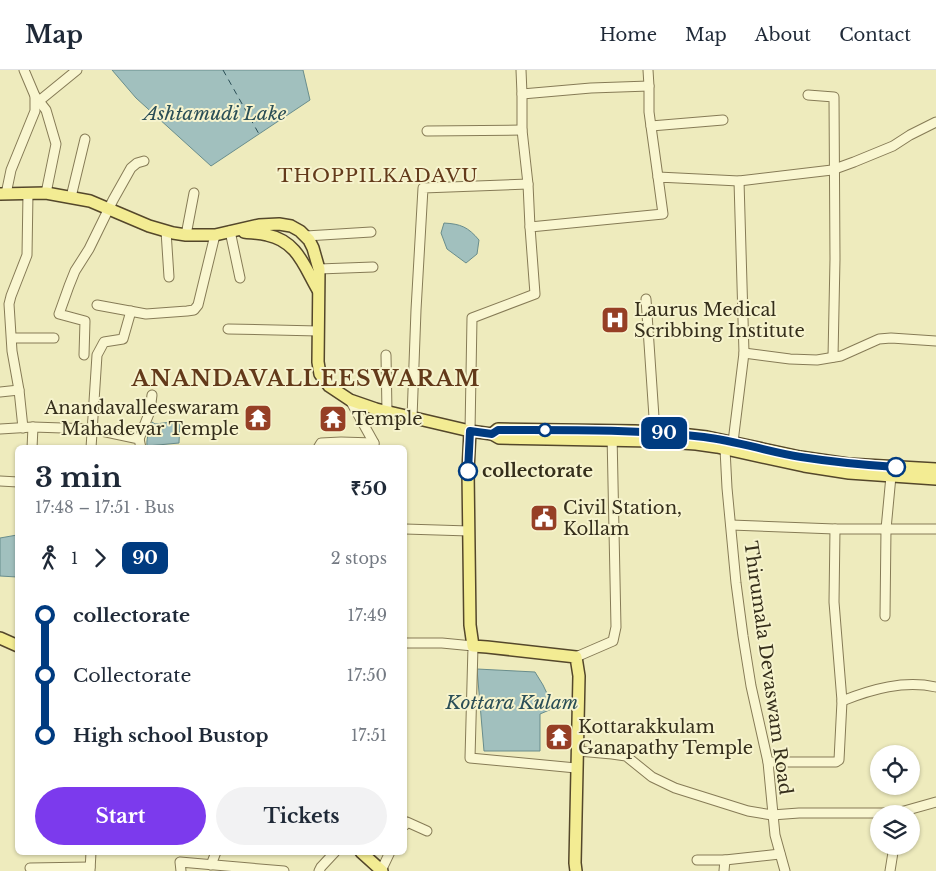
<!DOCTYPE html>
<meta charset="utf-8">
<style>
:root{--surface:#fff;--page:#f2f2f3;--text:#1f2937;--muted:#747a83;--line:#e0e1e3;--accent:#7c3aed}
body{margin:0;font-family:"Libre Baskerville",serif;background:var(--page);color:var(--text);height:100vh;display:flex;flex-direction:column;font-size:19px;white-space:nowrap}
*{box-sizing:border-box;margin:0}
p{font-size:16px;color:var(--muted)}
.icon{flex:none;width:28px;height:28px;fill:none;stroke:currentColor;stroke-width:2;stroke-linecap:round;stroke-linejoin:round}
.map{position:relative;flex:1;overflow:hidden}
.sheet{position:absolute;left:15px;top:375px;width:392px;height:410px;display:flex;flex-direction:column;background:var(--surface);border-radius:8px;box-shadow:0 1px 4px #0004}
.sheet>*{flex:none}
.badge{padding:0 10px;border-radius:8px;font-size:18px;line-height:32px}
.fabs{position:absolute;left:870px;top:675px;display:grid;gap:10px}
.fabs a{display:grid;place-items:center;width:50px;height:50px;border-radius:50%;background:var(--surface);box-shadow:0 1px 4px #0004;font-size:25px}
.map>.badge{position:absolute;translate:-50% -50%;box-shadow:0 0 0 2px #fff}
.legs{display:flex;align-items:center;gap:8px;height:55px;padding:0 20px;font-size:16px}
.legs p{margin-inline-start:auto}
.head{display:flex;align-items:center;justify-content:space-between;height:85px;padding:0 20px}
h1{font-size:28px;font-weight:700;line-height:38px}
.action{display:flex;gap:10px;margin-top:auto;padding:10px 20px}
.action a{flex:1;height:58px;border-radius:30px;background:var(--accent);color:#fff;font-size:20px;font-weight:700;line-height:58px;text-align:center}
.action a+a{background:var(--page);color:var(--text)}
ul{padding:0 20px;list-style:none}
li{display:flex;align-items:center;gap:18px;height:60px;font-size:19px}
li i{display:grid;place-items:center;width:8px;height:100%;margin:0 6px;background:currentColor}
li i::after{content:'';width:12px;height:12px;margin:-6px;border:4px solid;border-radius:50%;background:var(--surface)}
li p{margin-inline-start:auto}
li:first-child i{background:linear-gradient(#0000 50%,currentColor 0)}
li:last-child i{background:linear-gradient(currentColor 50%,#0000 0)}
header{display:flex;align-items:center;gap:30px;box-sizing:border-box;height:70px;padding:0 25px;background:var(--surface);border-bottom:1px solid var(--line)}
header strong{font-size:24px}
nav{display:flex;gap:28px;margin-inline-start:auto;font-size:18px}
.map>svg:first-child{display:block}
.water{fill:#a1c0be;stroke:#698d8c}
.lines{fill:none;stroke-linecap:round;stroke-linejoin:round}
.ferry{stroke:#2a4e56;stroke-width:1;stroke-dasharray:6 5;stroke-linecap:butt}
.minor-casing{stroke:#867b56;stroke-width:11}
.major-casing{stroke:#54472b;stroke-width:14}
.minor{stroke:#f9f6d0;stroke-width:9}
.major{stroke:#f3ec93;stroke-width:11}
.line-1-casing{stroke:#fff;stroke-width:11}
.line-1{stroke:#003b80;stroke-width:8}
.stop-1-dot{fill:#fff;stroke:#003b80;stroke-width:2.5}
.labels{text-anchor:middle;stroke-width:4;stroke-linejoin:round;paint-order:stroke}
.poi-label{font-size:18px;fill:#352e1b;stroke:#f6f3cd;text-anchor:start}
.stop-label{font-size:18px;font-weight:bold;fill:#352e1b;stroke:#f6f3cd;text-anchor:start}
.street-label{font-size:18px;fill:#352e1b;stroke:#f6f3cd}
.water-label{font-size:19px;font-style:italic;fill:#2a4e56;stroke:#f6f3cd}
.neighbourhood-label{font-size:19px;letter-spacing:1px;fill:#633a1a;stroke:#f6f3cd}
.district-label{font-size:22px;font-weight:bold;letter-spacing:1px;fill:#633a1a;stroke:#f6f3cd}
</style>
<header>
<strong>Map</strong>
<nav><a>Home</a><a>Map</a><a>About</a><a>Contact</a></nav>
</header>
<div class="map">
<svg width="936" height="801" viewBox="0 0 936 801">
<rect width="100%" height="100%" fill="#eeebbd"/>
<g class="water">
<path d="M112,0H303L310,30L211,96L136,28Z"/>
<path d="M444,153C461,154 468,157 479,170L477,184L466,193L447,179L441,163Z"/>
<path d="M180,351L179,373L147,376C146,367 150,361 152,352L155,354Z"/>
<path d="M17,465V507L0,506V468Z"/>
<path d="M477,599L535,602L543,615L554,638L540,644V681H484Z"/>
</g>
<g class="lines">
<path class="ferry" d="M223,0L259,64"/>
<defs>
<g id="minor">
<path d="M521,0L522,24V60L528,114L530,157"/>
<path d="M648,0L649,16V42L658,107"/>
<path d="M522,24L591,18L649,16"/>
<path d="M808,25L834,27L835,189L833,287"/>
<path d="M35,26L46,40L56,74L46,123"/>
<path d="M39,31L77,0"/>
<path d="M651,56L723,50"/>
<path d="M427,61L522,60"/>
<path d="M739,111L744,283L733,372L725,379L727,418L736,513L743,566L751,616L768,692L775,765L785,801"/>
<path d="M6,124L11,100L35,41V26L24,0"/>
<path d="M71,127L85,69"/>
<path d="M166,161L169,207"/>
<path d="M230,161L240,208"/>
<path d="M186,165L194,123"/>
<path d="M306,166L371,162"/>
<path d="M319,199L373,197"/>
<path d="M646,229L655,362"/>
<path d="M97,235L146,244L187,241L194,240L198,235L215,165"/>
<path d="M228,259L318,261"/>
<path d="M12,268H54"/>
<path d="M744,283L790,289L817,290L841,286L879,269L891,268L936,271"/>
<path d="M84,285L85,251L59,244L69,216L75,201L89,179L113,130L131,98L137,93L144,91"/>
<path d="M386,285L387,342"/>
<path d="M0,322L19,320"/>
<path d="M350,330L374,373V376"/>
<path d="M412,348L416,240L423,118L528,114"/>
<path d="M23,358L19,320L12,281L9,234L11,226L27,185L28,123"/>
<path d="M0,359L33,357L92,359L139,369L141,378"/>
<path d="M470,361L472,248L535,224L530,157L663,144L658,107L739,111L832,100L854,92L893,76L910,65L936,52"/>
<path d="M139,369L150,341L152,325"/>
<path d="M32,378L33,357"/>
<path d="M91,378L97,285L104,272L123,269L131,241"/>
<path d="M318,378L321,373L341,372L374,373"/>
<path d="M0,411L18,412"/>
<path d="M731,455L835,459H936"/>
<path d="M405,459L469,461"/>
<path d="M885,546L886,459L891,406"/>
<path d="M405,573H442L473,576L470,688L576,698"/>
<path d="M576,587L613,571L616,557L612,364"/>
<path d="M842,631C872,619 904,610 936,617"/>
<path d="M578,681L612,684L626,686L652,707L675,718L748,741L772,745L799,743H897L936,732"/>
<path d="M768,692H836L839,690L842,631L834,532L835,459"/>
<path d="M405,755L407,752L427,761"/>
<path d="M697,790H725L780,784"/>
<path d="M211,795L216,782"/>
<path d="M30,798L90,797"/>
<path d="M90,801L91,782"/>
<path d="M181,801L180,792L284,801"/>
<path d="M319,801L321,797L335,782"/>
<path d="M381,801L390,782"/>
<path d="M724,801L725,790"/>
<path d="M890,801L894,776"/>
</g>
<g id="major">
<path d="M0,124L46,123L90,131L149,156L173,163L186,165H215L259,155L279,154L291,156L300,161L309,170L313,178L319,199L318,292L320,304L329,316L350,330L376,339L470,361L492,364L499,368L652,371L696,374L717,377L804,396L849,403L936,409"/>
<path d="M244,162C251,163 259,163 267,165C297,171 304,196 318,220"/>
<path d="M470,361L468,401L470,555L473,576L487,577L576,587L579,606L575,793L576,801"/>
<path d="M492,364L498,359L635,361L672,363L707,367L800,387L848,394L936,399"/>
<path d="M0,568L18,576"/>
<path d="M361,782L382,801"/>
</g>
</defs>
<use href="#minor" class="minor-casing"/>
<use href="#major" class="major-casing"/>
<use href="#minor" class="minor"/>
<use href="#major" class="major"/>
</g>
<g class="lines">
<defs>
<path id="line-1" d="M468,401L470,361L492,364L498,360C567,360 636,359 704,367C737,371 769,382 801,387C833,392 864,395 896,397"/>
</defs>
<use href="#line-1" class="line-1-casing"/>
<use href="#line-1" class="line-1"/>
</g>
<defs>
<symbol id="hospital-square" viewBox="-11 -11 22 22"><rect x="-9" y="-9" width="18" height="18" rx="4" fill="#963f25" stroke="#f6f3cd"/><path d="M-5-5h3v3.5h4V-5h3V5h-3V1.5h-4V5h-3Z" fill="#fff"/></symbol>
<symbol id="temple-square" viewBox="-11 -11 22 22"><rect x="-9" y="-9" width="18" height="18" rx="4" fill="#963f25" stroke="#f6f3cd"/><path d="M0-6L5-2H3V0L6.5 2.5H4V6H1.5V3h-3V6H-4V2.5H-6.5L-3 0V-2H-5Z" fill="#fff"/></symbol>
<symbol id="civic-square" viewBox="-11 -11 22 22"><rect x="-9" y="-9" width="18" height="18" rx="4" fill="#963f25" stroke="#f6f3cd"/><path d="M-.6-6.5H3V-4.5H.6V-3L4-1V1h2V6H-6V1h2V-1L-.6-3ZM-1.2 2.5V6h2.4V2.5Z" fill="#fff"/></symbol>
</defs>
<g fill-rule="evenodd">
<use href="#hospital-square" x="599" y="234" width="32" height="32"/>
<use href="#temple-square" x="242" y="332" width="32" height="32"/>
<use href="#temple-square" x="317" y="333" width="32" height="32"/>
<use href="#civic-square" x="528" y="432" width="32" height="32"/>
<use href="#temple-square" x="543" y="651" width="32" height="32"/>
</g>
<g class="stop-1-dot">
<circle cx="545" cy="360" r="6"/>
<circle cx="896" cy="397" r="9"/>
<circle cx="468" cy="401" r="9"/>
</g>
<g class="labels">
<g class="poi-label">
<text x="634" y="246">Laurus Medical<tspan x="634" dy="21">Scribbing Institute</tspan></text>
<text x="239" y="344" text-anchor="end">Anandavalleeswaram<tspan x="239" dy="21">Mahadevar Temple</tspan></text>
<text x="352" y="355">Temple</text>
<text x="563" y="444">Civil Station,<tspan x="563" dy="21">Kollam</tspan></text>
<text x="578" y="663">Kottarakkulam<tspan x="578" dy="21">Ganapathy Temple</tspan></text>
</g>
<g class="stop-label">
<text x="482" y="407">collectorate</text>
</g>
<g class="street-label">
<text transform="translate(768 598) rotate(82)" y="6">Thirumala Devaswam Road</text>
</g>
<g class="water-label">
<text x="215" y="50">Ashtamudi Lake</text>
<text x="512" y="639">Kottara Kulam</text>
</g>
<g class="neighbourhood-label">
<text x="378" y="112">THOPPILKADAVU</text>
</g>
<g class="district-label">
<text x="306" y="316">ANANDAVALLEESWARAM</text>
</g>
</g>
</svg>
<div class="fabs">
<a><svg class="icon" aria-label="locate" viewBox="0 0 24 24"><circle cx="12" cy="12" r="6"/><path d="M12 2v4M12 18v4M2 12h4M18 12h4"/></svg></a>
<a><svg class="icon" aria-label="layers" viewBox="0 0 24 24"><path d="M12 4l9 5-9 5-9-5zM3 14l9 5 9-5"/></svg></a>
</div>
<b class="badge" style="left:664px;top:363px;background:#003b80;color:#fff">90</b>
<section class="sheet">
<div class="head"><div><h1>3 min</h1><p>17:48 – 17:51 · Bus</p></div><b>₹50</b></div>
<div class="legs"><svg class="icon" aria-label="walk" viewBox="0 0 24 24"><circle cx="13" cy="4" r="2"/><path d="M13 8l-2 6 4 7M11 14l-3 7M7 12l3-4h3l4 4"/></svg>1<svg class="icon" aria-label="forward" viewBox="0 0 24 24"><path d="M9 5l7 7-7 7"/></svg><b class="badge" style="background:#003b80;color:#fff">90</b><p>2 stops</p></div>
<ul>
<li><i style="color:#003b80"></i><b>collectorate</b><p>17:49</p></li>
<li><i style="color:#003b80"></i><span>Collectorate</span><p>17:50</p></li>
<li><i style="color:#003b80"></i><b>High school Bustop</b><p>17:51</p></li>
</ul>
<div class="action"><a>Start</a><a>Tickets</a></div>
</section>
</div>
